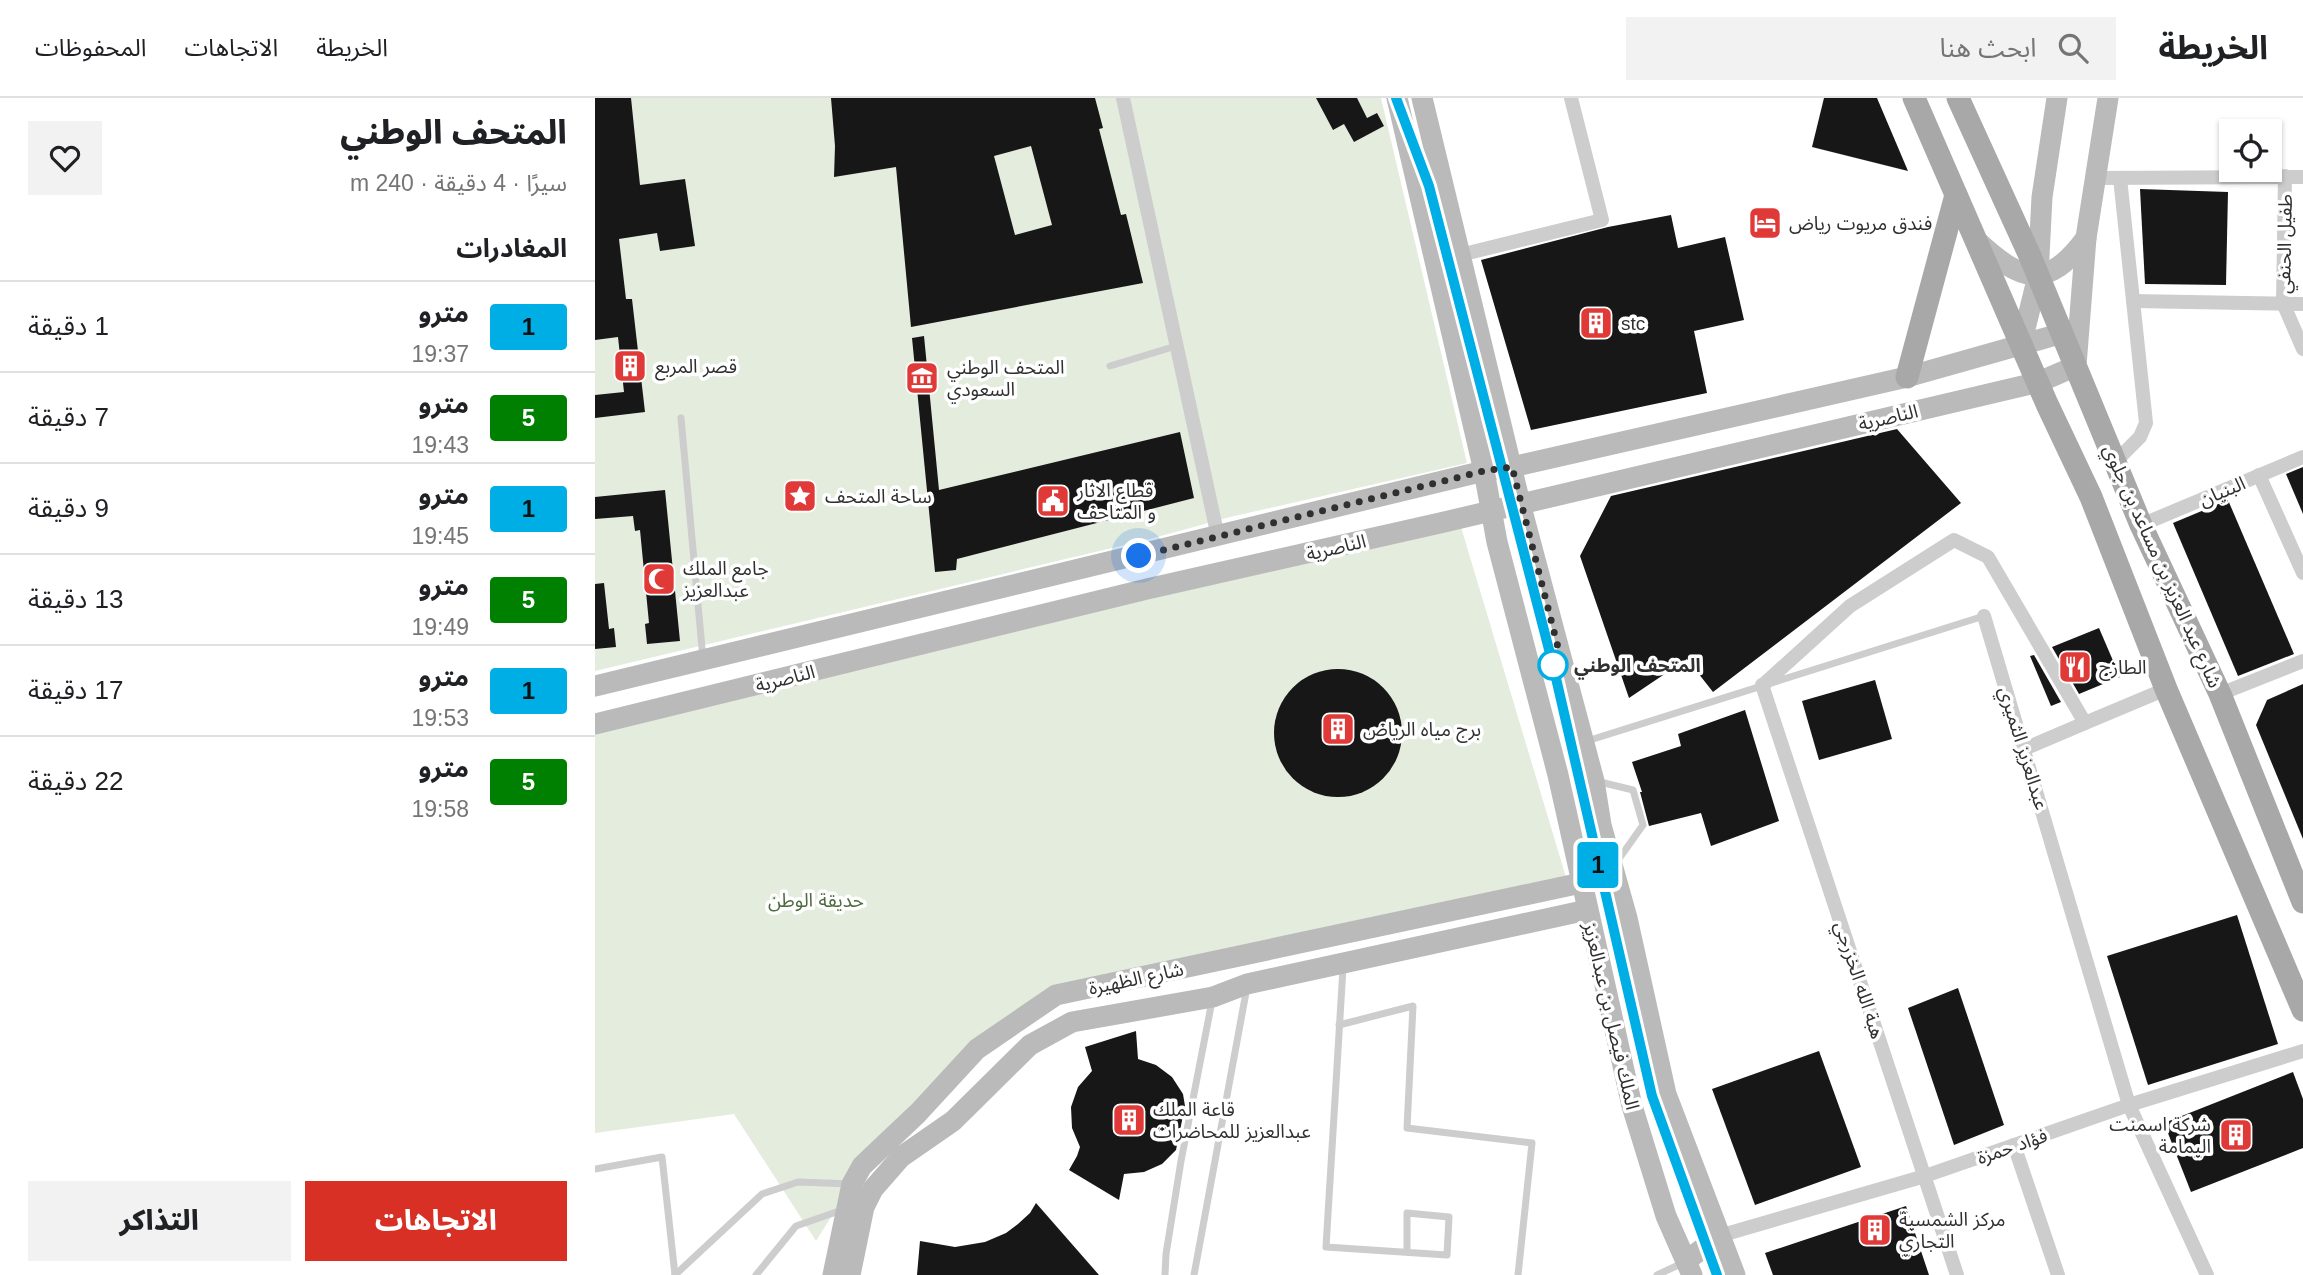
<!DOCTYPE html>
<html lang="ar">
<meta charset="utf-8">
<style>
:root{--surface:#fff;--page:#f2f2f2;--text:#202124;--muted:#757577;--line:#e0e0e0;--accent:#d93025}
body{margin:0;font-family:Helvetica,"Noto Sans Arabic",sans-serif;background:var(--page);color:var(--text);direction:rtl;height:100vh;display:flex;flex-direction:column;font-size:26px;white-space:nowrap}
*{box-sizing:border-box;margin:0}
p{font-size:23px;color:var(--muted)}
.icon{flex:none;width:38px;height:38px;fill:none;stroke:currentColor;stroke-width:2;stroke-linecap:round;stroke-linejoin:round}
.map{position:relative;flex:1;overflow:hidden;direction:ltr}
.side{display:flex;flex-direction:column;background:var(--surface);width:595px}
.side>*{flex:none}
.badge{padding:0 14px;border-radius:5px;font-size:24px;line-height:46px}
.tools{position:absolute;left:1624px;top:21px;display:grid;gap:14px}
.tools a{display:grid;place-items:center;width:63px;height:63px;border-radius:0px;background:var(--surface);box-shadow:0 2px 5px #0004;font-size:35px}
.you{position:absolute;width:35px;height:35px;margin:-18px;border:5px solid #fff;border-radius:50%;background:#1a73e8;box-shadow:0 0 0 10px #1a73e833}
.map>.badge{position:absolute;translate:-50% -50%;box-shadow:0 0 0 4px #fff}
h2{padding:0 28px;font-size:26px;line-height:63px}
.round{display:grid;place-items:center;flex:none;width:74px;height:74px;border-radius:0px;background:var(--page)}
.head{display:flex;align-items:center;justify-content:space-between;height:119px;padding:0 28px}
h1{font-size:33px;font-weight:800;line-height:52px}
.cta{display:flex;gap:14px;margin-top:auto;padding:14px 28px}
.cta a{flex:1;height:80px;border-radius:0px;background:var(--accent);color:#fff;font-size:28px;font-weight:800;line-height:80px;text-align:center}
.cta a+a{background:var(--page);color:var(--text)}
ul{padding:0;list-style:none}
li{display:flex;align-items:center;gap:21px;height:91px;padding:0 28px;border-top:2px solid var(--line)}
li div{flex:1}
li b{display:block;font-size:26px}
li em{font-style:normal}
li .badge{min-width:77px;font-weight:700;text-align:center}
header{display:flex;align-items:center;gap:42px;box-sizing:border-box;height:98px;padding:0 35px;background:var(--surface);border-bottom:2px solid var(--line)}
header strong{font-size:33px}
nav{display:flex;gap:38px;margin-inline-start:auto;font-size:24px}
.search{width:490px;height:63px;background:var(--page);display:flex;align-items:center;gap:18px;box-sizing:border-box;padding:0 24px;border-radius:0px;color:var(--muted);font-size:26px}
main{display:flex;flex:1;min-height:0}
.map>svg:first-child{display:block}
.green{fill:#e4ecde}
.building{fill:#171717;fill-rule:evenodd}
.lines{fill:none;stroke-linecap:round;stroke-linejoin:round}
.lane{stroke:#cdcdcd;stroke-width:7}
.street{stroke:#cdcdcd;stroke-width:14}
.secondary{stroke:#bababa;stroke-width:21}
.primary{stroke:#a8a8a8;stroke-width:23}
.line-casing{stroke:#fff;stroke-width:16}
.line{stroke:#00aee6;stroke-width:10}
.walk{stroke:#303030;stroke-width:7;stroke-dasharray:0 12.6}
.stop-dot{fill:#fff;stroke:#00aee6;stroke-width:3.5}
.labels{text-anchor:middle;stroke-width:7;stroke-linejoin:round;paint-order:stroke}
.poi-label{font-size:19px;fill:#303030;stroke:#fff;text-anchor:start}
.street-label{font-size:19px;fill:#303030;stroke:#fff}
.stop-label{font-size:19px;font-weight:bold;fill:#303030;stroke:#fff;text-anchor:start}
.park-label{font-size:19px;fill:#4f6a3e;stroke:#fff}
</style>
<header>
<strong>الخريطة</strong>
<div class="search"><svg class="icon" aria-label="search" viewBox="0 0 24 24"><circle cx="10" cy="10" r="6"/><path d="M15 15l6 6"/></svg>ابحث هنا</div>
<nav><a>الخريطة</a><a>الاتجاهات</a><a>المحفوظات</a></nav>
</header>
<main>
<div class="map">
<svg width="1708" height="1177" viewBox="0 0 1708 1177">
<rect width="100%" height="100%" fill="#fff"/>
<g class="green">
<path d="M0,0H786L872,365L635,419L555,441L0,573Z"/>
<path d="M866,429L973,786L461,900L382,954L267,1070L221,1143L139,1016L0,1035V629Z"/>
</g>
<g class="building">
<path d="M0,0H36L45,87L90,81L100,148L65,153L62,135L24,141L31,201H37L50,314L0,320V297L29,294L23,239L0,242Z"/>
<path d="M236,0H500L508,30L504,31L526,117L531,116L548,185L316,229L301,69L239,79L240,48ZM436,48L457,127L420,137L399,58Z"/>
<path d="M721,0H762L772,20L782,15L789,28L759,44L749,26L738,32Z"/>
<path d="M1229,0H1282L1313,73L1217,49Z"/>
<path d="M1545,91L1633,94L1631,187L1550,186Z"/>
<path d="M1076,117L1083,150L1130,139L1149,222L1099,233L1112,295L936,332L886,162L1013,129Z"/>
<path d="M329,238L344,392L585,334L599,400L362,461L361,472L340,474L317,240Z"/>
<path d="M1302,331L1366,405L1118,594L1092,561L1034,600L985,458L1016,398Z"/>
<path d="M1708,369V416L1691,376Z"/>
<path d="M70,392L85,543L52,546L50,526L54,525L45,432L40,433L38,418L0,421V399Z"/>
<path d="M1633,402L1699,556L1643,578L1578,425Z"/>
<path d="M9,485L14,531L19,530L21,549L0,551V486Z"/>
<path d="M1504,530L1525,579L1484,596L1457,549Z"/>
<path d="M1439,557L1466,604L1456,608L1435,558Z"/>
<circle cx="743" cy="635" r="64"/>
<path d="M1280,582L1297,641L1224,662L1207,603Z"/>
<path d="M1708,586V741L1661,627L1672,602Z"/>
<path d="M1150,612L1184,723L1116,748L1106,715L1054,728L1045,694H1047L1037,664L1086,648L1083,636Z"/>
<path d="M1642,817L1683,946L1553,987L1512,858Z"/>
<path d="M1363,890L1409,1027L1359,1047L1313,910Z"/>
<path d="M541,933L543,961L561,967L577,979L588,996L590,1008L581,1052L567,1066L549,1074L529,1076L524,1102L474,1072L482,1058L485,1049L477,1030L476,1009L483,989L497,973L490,949Z"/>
<path d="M1224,953L1266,1069L1160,1107L1117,991Z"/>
<path d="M1698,974L1708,1001V1050L1596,1094L1569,1025Z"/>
<path d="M441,1105L504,1177H322L325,1143L360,1149L390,1144L411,1135L423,1126L435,1115Z"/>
<path d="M1311,1108L1334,1177H1178L1170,1155Z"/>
</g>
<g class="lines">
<g class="lane">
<path d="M515,268L581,248"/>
<path d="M86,320L108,561"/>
<path d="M992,643L1389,518"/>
<path d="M1001,683L1038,692L1048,727L1021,765"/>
<path d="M748,870L731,1149L852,1157L854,1119L812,1115V1154"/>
<path d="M744,927L818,908L812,1030L937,1045L923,1177"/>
<path d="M0,1071L67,1059L80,1177"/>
<path d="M80,1177L167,1096L203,1084L256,1086"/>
<path d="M161,1177L201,1128L247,1112"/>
<path d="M570,1177L571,1156L586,1063L617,903"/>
<path d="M599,1177L652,889"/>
<path d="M1062,1177L1090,1164"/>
</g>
<g class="street">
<path d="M528,0L623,439"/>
<path d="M1690,78L1688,205L1708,251"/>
<path d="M1500,80L1708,79"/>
<path d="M865,157L1007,122L976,0"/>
<path d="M1538,203L1708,206"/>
<path d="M1520,364L1545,339L1551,325L1525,80"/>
<path d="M1664,377L1708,475"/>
<path d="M1546,427L1708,359"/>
<path d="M1389,518L1534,1007L1612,1177"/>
<path d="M1167,587L1362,1177"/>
<path d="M1168,587L1255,508L1359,442L1393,459L1490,625L1571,591"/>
<path d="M1625,596L1708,563"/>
<path d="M1429,651L1490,625"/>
<path d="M1419,1047L1463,1177"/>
<path d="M1124,1138L1330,1078L1534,1007L1708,953"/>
</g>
<g class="secondary">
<path d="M802,0L889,373L902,444L963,677L1037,1008L1071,1118L1097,1177"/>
<path d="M827,0L925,405L999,683L1006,727L1032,820L1071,996L1140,1177"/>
<path d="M1381,142C1425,183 1452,194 1491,140L1513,0"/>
<path d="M1426,247L1443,178L1447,99L1462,0"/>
<path d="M0,588L889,373L917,369L1312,279L1468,235"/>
<path d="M0,626L552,491L845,425L1444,284L1481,268L1491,140"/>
<path d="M1091,1163L1124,1138"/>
<path d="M238,1177L257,1086L267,1068L323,1015L382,951L461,897L986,785"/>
<path d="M255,1177L269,1109L278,1091L306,1059L358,1023L435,947L477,924L618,899L652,886L992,812"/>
</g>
<g class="primary">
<path d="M1319,0L1452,306L1496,399L1571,591L1708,912"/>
<path d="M1363,0L1435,158L1546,427L1625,596L1708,804"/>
<path d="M1312,279L1361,97"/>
</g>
</g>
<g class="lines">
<defs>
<path id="line" d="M801,0L834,88L958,567L1057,998L1122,1177"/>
</defs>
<use href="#line" class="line-casing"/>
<use href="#line" class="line"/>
<path class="walk" d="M544,458L889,373L917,369L967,565L958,567"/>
</g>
<defs>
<symbol id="hotel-square" viewBox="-11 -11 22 22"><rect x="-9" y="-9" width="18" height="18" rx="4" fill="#e03a38" stroke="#fff"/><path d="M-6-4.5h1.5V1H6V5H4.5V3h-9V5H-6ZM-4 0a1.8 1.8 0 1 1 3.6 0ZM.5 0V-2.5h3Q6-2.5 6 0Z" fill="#fff"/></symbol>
<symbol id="building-square" viewBox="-11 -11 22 22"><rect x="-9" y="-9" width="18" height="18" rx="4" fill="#e03a38" stroke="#fff"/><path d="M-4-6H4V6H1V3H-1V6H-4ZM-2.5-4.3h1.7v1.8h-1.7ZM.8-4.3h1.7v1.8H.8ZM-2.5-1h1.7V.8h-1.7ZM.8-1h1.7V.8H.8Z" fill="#fff"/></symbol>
<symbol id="museum-square" viewBox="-11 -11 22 22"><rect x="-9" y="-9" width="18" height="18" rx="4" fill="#e03a38" stroke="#fff"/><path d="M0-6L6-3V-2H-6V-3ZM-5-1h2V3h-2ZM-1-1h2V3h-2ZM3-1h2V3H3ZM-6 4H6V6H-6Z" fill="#fff"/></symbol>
<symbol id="sight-square" viewBox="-11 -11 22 22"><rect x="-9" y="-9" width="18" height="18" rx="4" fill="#e03a38" stroke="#fff"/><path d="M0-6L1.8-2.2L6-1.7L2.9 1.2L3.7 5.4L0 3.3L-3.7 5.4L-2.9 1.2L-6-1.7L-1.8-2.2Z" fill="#fff"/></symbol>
<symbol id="civic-square" viewBox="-11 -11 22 22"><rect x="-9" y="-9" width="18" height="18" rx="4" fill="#e03a38" stroke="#fff"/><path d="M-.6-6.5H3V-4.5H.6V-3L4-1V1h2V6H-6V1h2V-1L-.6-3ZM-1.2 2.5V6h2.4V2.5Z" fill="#fff"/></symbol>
<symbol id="mosque-square" viewBox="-11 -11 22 22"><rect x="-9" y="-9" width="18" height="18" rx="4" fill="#e03a38" stroke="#fff"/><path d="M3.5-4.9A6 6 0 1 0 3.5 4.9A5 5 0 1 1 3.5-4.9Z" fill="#fff"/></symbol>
<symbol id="restaurant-square" viewBox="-11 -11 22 22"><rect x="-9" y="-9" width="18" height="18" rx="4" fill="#e03a38" stroke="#fff"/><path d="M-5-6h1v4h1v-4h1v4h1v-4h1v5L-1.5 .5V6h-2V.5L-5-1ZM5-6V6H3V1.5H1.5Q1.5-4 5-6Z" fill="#fff"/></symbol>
</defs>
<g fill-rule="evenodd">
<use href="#hotel-square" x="1151" y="106" width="38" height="38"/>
<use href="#building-square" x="982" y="206" width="38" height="38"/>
<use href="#building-square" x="16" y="249" width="38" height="38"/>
<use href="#museum-square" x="308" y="261" width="38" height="38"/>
<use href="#sight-square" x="186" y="379" width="38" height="38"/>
<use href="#civic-square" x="439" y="384" width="38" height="38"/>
<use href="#mosque-square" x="45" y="462" width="38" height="38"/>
<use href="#restaurant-square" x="1461" y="550" width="38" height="38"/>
<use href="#building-square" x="724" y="612" width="38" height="38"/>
<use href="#building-square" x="515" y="1003" width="38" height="38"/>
<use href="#building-square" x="1622" y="1018" width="38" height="38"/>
<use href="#building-square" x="1261" y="1113" width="38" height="38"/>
</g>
<circle class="stop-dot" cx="958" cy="567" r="14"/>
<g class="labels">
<g class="poi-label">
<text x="1194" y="132">فندق مريوت رياض</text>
<text x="1026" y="232">stc</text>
<text x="60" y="275">قصر المربع</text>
<text x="352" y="276">المتحف الوطني<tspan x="352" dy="22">السعودي</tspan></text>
<text x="482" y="399">قطاع الاثار<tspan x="482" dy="22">و المتاحف</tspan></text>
<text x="230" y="405">ساحة المتحف</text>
<text x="88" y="477">جامع الملك<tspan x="88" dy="22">عبدالعزيز</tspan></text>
<text x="1504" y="576">الطازج</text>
<text x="768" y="638">برج مياه الرياض</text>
<text x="558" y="1018">قاعة الملك<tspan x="558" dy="22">عبدالعزيز للمحاضرات</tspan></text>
<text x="1616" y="1033" text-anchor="end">شركة اسمنت<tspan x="1616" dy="22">اليمامة</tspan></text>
<text x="1304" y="1128">مركز الشمسية<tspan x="1304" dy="22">التجاري</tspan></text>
</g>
<g class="street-label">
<text transform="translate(1689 146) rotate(-89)" y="7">طفيل الحنفي</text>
<text transform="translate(1293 319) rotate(-13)" y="7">الناصرية</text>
<text transform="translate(1627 393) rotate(-23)" y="7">البنيان</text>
<text transform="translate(741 449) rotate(-13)" y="7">الناصرية</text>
<text transform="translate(1568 468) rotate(66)" y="7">شارع عبد العزيز بن مساعد بن جلوي</text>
<text transform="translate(190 580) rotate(-14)" y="7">الناصرية</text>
<text transform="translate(1429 650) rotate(73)" y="7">عبدالعزيز الثميري</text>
<text transform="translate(541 880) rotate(-12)" y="7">شارع الظهيرة</text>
<text transform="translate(1265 882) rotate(72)" y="7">هبة الله الخزرجي</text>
<text transform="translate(1017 918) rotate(77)" y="7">الملك فيصل بن عبدالعزيز</text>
<text transform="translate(1417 1048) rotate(-19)" y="7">فؤاد حمزة</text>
</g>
<g class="stop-label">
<text x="979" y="574">المتحف الوطني</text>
</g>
<g class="park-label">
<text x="221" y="809">حديقة الوطن</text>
</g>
</g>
</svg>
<div class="tools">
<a><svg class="icon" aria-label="locate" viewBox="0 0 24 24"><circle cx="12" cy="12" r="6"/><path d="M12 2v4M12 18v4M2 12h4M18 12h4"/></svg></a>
</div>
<div class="you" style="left:544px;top:458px"></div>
<b class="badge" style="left:1003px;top:767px;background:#00aee6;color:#111">1</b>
</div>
<section class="side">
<div class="head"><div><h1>المتحف الوطني</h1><p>سيرًا · 4 دقيقة · 240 m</p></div><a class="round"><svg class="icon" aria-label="heart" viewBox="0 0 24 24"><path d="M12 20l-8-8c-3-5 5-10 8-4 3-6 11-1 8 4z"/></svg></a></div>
<h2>المغادرات</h2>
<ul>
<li><span class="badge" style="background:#00aee6;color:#111">1</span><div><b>مترو</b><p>19:37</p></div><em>1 دقيقة</em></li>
<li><span class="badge" style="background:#008000;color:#fff">5</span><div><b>مترو</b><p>19:43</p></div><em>7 دقيقة</em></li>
<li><span class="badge" style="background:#00aee6;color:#111">1</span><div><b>مترو</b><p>19:45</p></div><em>9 دقيقة</em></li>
<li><span class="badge" style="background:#008000;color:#fff">5</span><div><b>مترو</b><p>19:49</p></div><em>13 دقيقة</em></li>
<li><span class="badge" style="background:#00aee6;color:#111">1</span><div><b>مترو</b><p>19:53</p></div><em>17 دقيقة</em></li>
<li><span class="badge" style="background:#008000;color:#fff">5</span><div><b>مترو</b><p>19:58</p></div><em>22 دقيقة</em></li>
</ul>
<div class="cta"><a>الاتجاهات</a><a>التذاكر</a></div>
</section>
</main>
